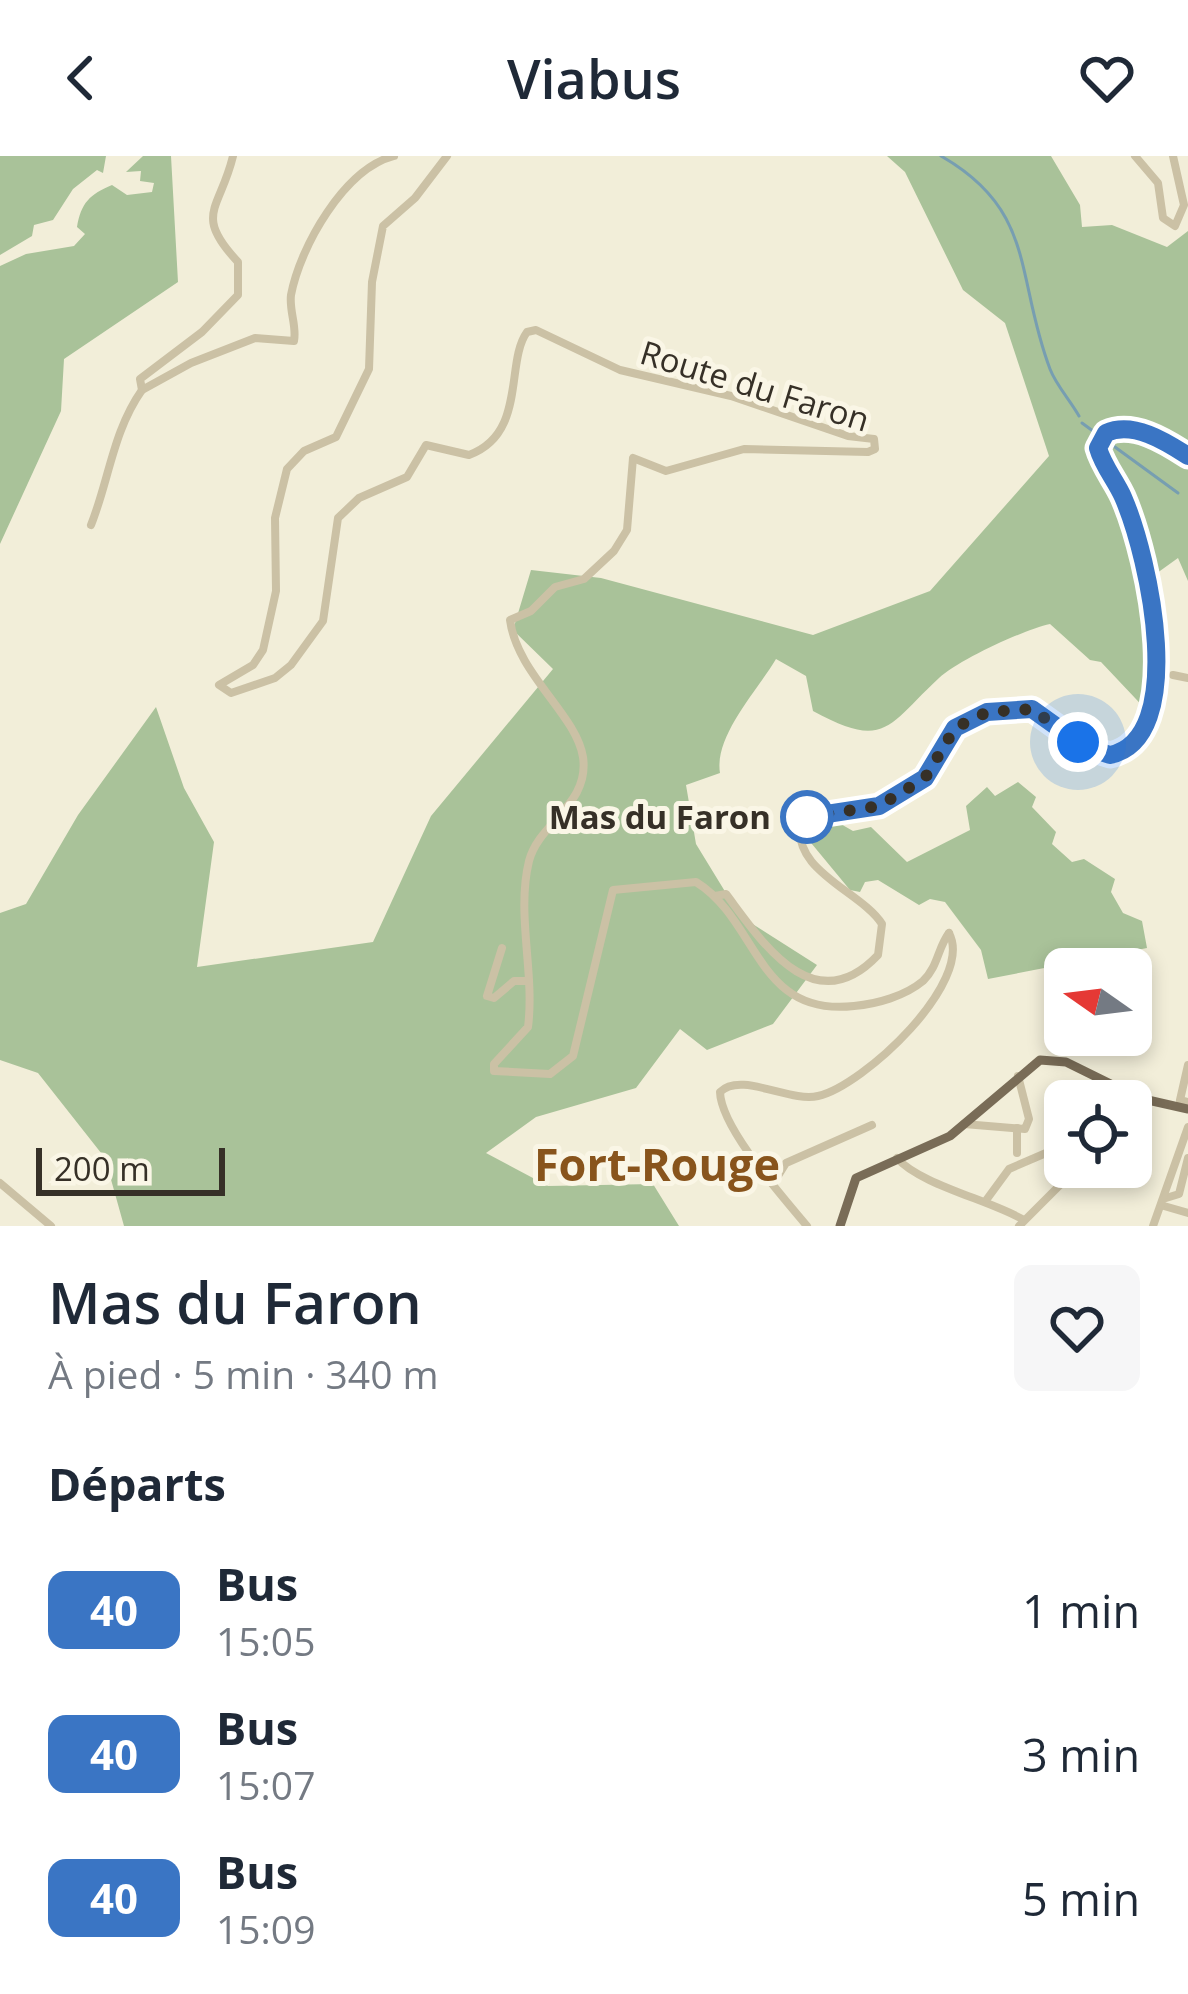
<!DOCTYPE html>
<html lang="fr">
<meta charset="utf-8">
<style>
:root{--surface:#fff;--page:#f6f6f7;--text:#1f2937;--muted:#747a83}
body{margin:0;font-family:"Open Sans",sans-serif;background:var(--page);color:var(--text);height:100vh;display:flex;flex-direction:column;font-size:45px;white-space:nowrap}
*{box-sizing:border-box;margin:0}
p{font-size:39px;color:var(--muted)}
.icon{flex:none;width:66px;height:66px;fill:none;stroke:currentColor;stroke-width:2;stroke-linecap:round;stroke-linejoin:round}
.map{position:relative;height:1070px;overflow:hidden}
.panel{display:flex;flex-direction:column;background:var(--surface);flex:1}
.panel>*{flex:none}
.badge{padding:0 24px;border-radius:18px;font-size:42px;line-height:78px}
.needle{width:78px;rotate:284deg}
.controls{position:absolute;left:1044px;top:792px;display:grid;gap:24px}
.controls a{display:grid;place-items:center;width:108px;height:108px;border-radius:18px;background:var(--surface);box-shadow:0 6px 18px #0003;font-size:60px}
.scale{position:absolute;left:36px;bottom:30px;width:189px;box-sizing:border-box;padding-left:12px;border:6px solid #363027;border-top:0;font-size:33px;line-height:42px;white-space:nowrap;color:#363027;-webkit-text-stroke:9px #faf6e6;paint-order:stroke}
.you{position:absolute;width:60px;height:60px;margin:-30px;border:9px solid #fff;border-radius:50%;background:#1a73e8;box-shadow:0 0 0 18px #1a73e833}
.map>.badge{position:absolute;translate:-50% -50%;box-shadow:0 0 0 6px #fff}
h2{padding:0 48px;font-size:45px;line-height:108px}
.round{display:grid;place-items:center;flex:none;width:126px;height:126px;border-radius:18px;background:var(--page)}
.headline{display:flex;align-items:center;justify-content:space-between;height:204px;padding:0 48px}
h1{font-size:57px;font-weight:600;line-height:90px}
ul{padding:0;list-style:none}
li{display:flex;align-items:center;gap:36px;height:144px;padding:0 48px}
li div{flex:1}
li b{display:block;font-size:45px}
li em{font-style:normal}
li .badge{min-width:132px;font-weight:700;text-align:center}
header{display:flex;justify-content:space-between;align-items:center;height:156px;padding:0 48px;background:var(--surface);font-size:54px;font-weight:600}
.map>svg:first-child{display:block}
.green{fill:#a9c299}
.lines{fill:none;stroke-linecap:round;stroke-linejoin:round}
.stream{stroke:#779eb1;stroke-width:3}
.minor{stroke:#cbc1a5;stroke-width:8}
.major{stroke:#796c57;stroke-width:9}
.line-casing{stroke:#fff;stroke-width:27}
.line{stroke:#3a75c4;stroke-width:18}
.walk{stroke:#363027;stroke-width:12;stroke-dasharray:0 21.6}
.stop-dot{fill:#fff;stroke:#3a75c4;stroke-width:6}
.labels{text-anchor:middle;stroke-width:10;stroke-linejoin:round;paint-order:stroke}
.street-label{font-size:33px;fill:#363027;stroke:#faf6e6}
.stop-label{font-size:33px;font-weight:bold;fill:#363027;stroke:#faf6e6;text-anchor:end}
.district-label{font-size:45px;font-weight:bold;fill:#88541c;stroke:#faf6e6}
</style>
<header><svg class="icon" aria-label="back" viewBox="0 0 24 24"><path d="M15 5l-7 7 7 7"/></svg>Viabus<svg class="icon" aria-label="heart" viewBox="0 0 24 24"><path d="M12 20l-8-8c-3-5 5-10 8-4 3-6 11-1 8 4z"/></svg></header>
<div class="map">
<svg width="1188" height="1070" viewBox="0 0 1188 1070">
<rect width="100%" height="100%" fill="#f2eed9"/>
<g class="green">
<path d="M0,0H106L103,17L97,14L73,33L53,64L34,69L32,80L0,99Z"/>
<path d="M143,0H171L178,126L64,203L61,255L0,388V110L26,98L74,90L85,78L77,71C81,47 90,38 112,29L127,39L152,36L154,27L140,25L141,15L126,16Z"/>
<path d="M887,0H1051L1080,49L1082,71L1112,69L1167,91L1188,75V425L1178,402L1146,425L1168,526L1158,558L1152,560L1101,506L1090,504L1050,468C1023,474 959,504 939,522C888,569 886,595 813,555L806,520L776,503C757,535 714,580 720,617L686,629L696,688L740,760L817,809L773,868L707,894L680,873L636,932L536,961L486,997L548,1030L653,1028L679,1070H124L105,1002L38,917L0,904V757L26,748L78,659L156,551L184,632L214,686L197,811L373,786L431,660L553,513L513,474L531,414L601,422L813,479L930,435L1049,300L1005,167L963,134L905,16Z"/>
<path d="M1018,626L1036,641L1032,651L1056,676L1052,688L1072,706L1084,703L1115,723L1111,736L1123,757L1142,765L1147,792L988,823L981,794L945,746L930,743L919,749L878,724L865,726L860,736L850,734L807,682L816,666L832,663L853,675L871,671L907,706L970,674L966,650L987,631L995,640Z"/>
</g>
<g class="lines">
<g class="stream">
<path d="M941,0C1037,55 1015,121 1050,213C1056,229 1070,244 1079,260"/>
<path d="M1082,267L1178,337"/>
</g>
<g class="minor">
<path d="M233,0C220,54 193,58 238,106V139L202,176L140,223L142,234L191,207L255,182L294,185C297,170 289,155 291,139C300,91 344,13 394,0"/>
<path d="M447,0L415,42L383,70L372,126L369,213L336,281L304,295L287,313L275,362L276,435L263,494L253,509L219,529L231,537L275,522L291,509L323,465L338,362L359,342L407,321L426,289L469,299C527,278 505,206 527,176L536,174L620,214L731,240L848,280L874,283L875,293L868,296L744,293L666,315L633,302L627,374L614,395L584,423L555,431L531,455L510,464C517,518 576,558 583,601C590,649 539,666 529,705C516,758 535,817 528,871L494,908V915L550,918L573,900L613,734L696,726C759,765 756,861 854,850C877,848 905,840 923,825C938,811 938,791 949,777"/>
<path d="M1135,0L1158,27L1163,62L1175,70L1184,49L1173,0"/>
<path d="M91,369C109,324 113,275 142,234"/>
<path d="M1173,519L1188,522"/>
<path d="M715,740L726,738C760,783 813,868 878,799L882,768C861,735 790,715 801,665L812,658L879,650L925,622L955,572L987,556L1032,553L1085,591L1110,599C1188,584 1149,402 1123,342C1115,325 1103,310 1098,292L1106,277C1133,266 1165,285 1188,300"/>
<path d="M502,792L487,840L494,842L514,825H529"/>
<path d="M1188,909L1180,944L1188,946"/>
<path d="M964,968L1025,973L1029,963L1018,920"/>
<path d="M1017,972V997"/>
<path d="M897,1002C919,1028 989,1044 1022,1063"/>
<path d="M0,1027L51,1070"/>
<path d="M773,1028L786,1007L872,969"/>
<path d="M1166,1042L1179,1038L1188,1002"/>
<path d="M987,1043L1009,1013L1046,997L1065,1003"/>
<path d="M1164,1050L1188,1057"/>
<path d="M807,1070C783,1041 721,972 720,936C741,915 790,947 818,940C863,930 975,826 949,777"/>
<path d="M1019,1070L1060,1029L1069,1011"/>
<path d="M1153,1070L1188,971"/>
</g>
<path class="major" d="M840,1070L856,1022L950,980L1040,904L1066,906L1139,942L1188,953"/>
</g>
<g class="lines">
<defs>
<path id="line" d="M807,661L879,650L925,622L955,572L987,556L1032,553L1085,591L1110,599C1188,583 1150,403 1123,341C1116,325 1103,310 1098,292L1106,277C1133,265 1165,285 1188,300"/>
</defs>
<use href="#line" class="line-casing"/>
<use href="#line" class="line"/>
<path class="walk" d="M807,661L879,650L925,622L955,572L987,556L1032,553L1078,586"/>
</g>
<circle class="stop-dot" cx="807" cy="661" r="24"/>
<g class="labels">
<g class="street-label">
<text transform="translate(755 230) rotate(17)" y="12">Route du Faron</text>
</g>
<g class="stop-label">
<text x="771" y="673">Mas du Faron</text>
</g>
<g class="district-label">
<text x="657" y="1025">Fort-Rouge</text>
</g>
</g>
</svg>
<div class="controls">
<a><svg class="needle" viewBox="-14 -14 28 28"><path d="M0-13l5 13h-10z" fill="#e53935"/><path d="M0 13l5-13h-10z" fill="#747a83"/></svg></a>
<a><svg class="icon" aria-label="locate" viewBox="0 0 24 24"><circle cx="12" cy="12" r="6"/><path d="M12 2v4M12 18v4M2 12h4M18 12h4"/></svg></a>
</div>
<div class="scale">200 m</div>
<div class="you" style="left:1078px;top:586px"></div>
</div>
<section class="panel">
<div class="headline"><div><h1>Mas du Faron</h1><p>À pied · 5 min · 340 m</p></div><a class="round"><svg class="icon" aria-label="heart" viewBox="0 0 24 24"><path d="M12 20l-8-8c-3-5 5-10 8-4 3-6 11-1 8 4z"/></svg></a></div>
<h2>Départs</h2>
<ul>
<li><span class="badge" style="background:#3a75c4;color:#fff">40</span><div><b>Bus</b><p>15:05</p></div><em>1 min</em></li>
<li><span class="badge" style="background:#3a75c4;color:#fff">40</span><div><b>Bus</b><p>15:07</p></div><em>3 min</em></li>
<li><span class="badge" style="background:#3a75c4;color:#fff">40</span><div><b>Bus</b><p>15:09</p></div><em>5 min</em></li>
</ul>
</section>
